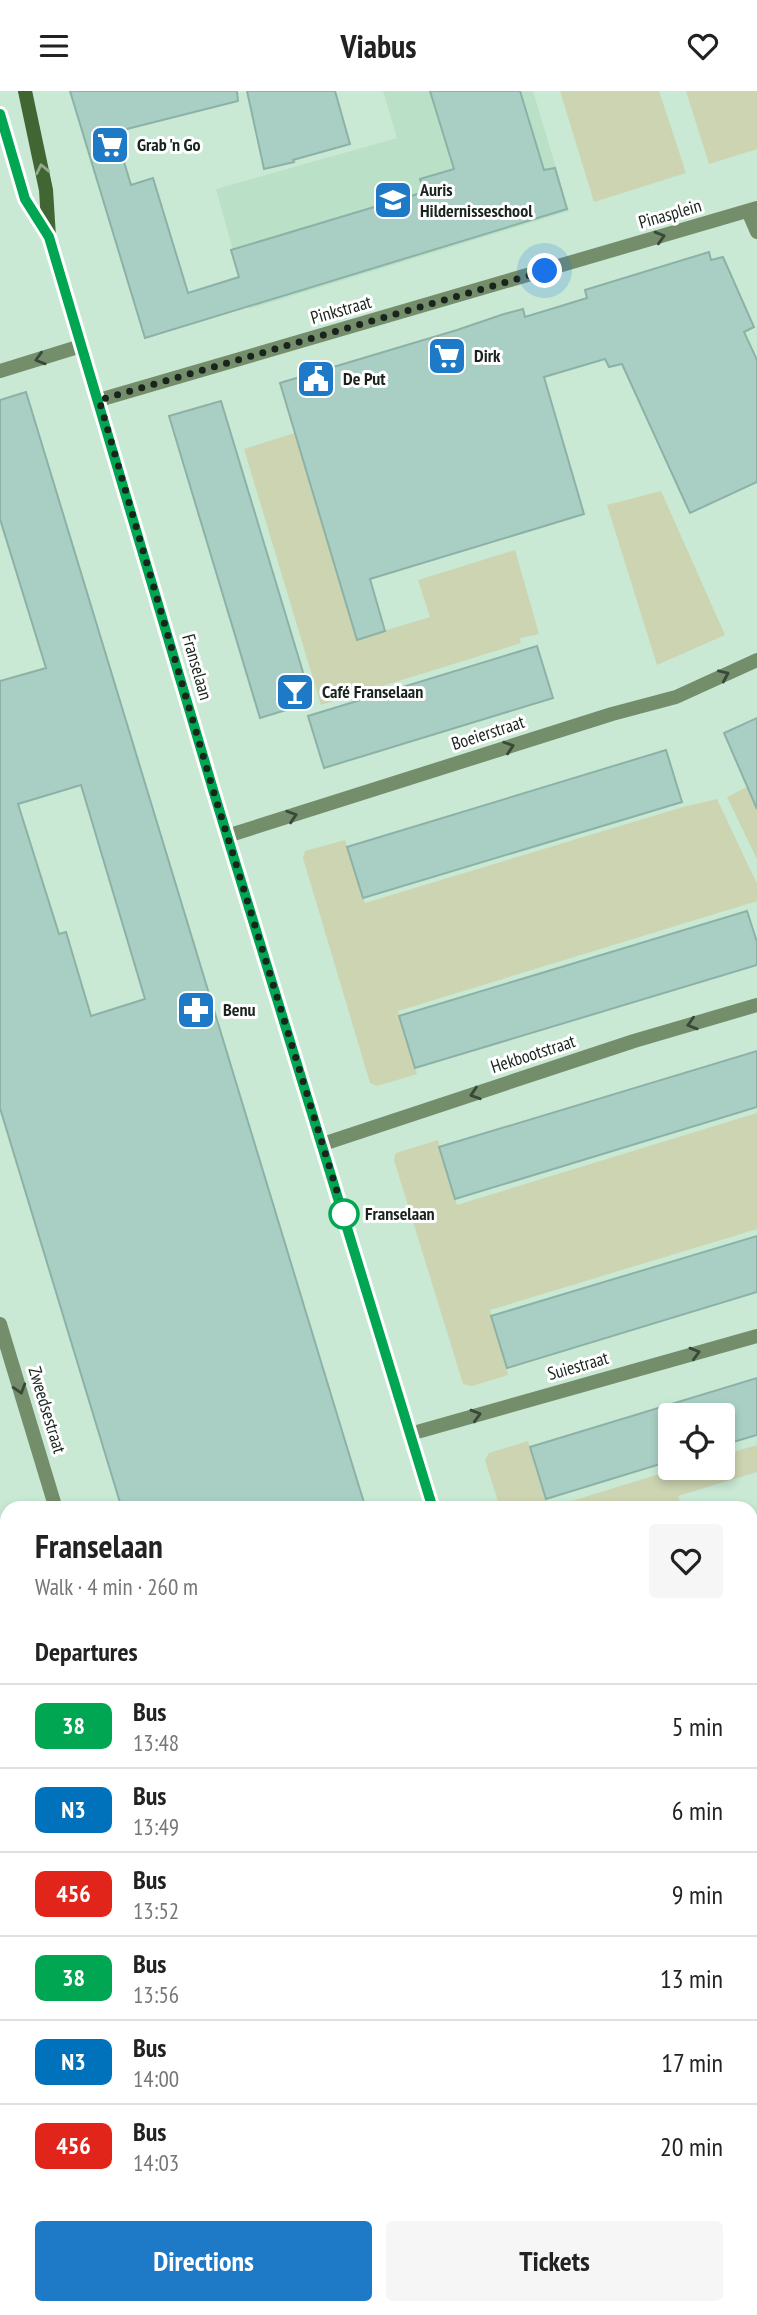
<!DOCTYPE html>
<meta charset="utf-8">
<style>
:root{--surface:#fff;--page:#f6f6f6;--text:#222;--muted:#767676;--line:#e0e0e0;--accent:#1e79c6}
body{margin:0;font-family:"PT Sans Narrow",sans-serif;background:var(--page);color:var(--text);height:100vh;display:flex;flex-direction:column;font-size:26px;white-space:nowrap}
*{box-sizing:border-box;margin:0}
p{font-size:23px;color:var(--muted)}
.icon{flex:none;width:38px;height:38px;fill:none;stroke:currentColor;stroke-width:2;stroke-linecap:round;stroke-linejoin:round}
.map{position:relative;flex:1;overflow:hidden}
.drawer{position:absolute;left:0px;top:1410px;width:758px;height:814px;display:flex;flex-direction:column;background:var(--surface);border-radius:21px 21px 0 0;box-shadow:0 4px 10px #0003}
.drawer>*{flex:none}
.badge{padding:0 14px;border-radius:10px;font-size:24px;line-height:46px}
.buttons{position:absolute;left:658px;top:1312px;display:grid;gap:14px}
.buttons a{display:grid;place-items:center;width:77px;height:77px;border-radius:7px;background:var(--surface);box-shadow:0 4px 10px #0003;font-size:35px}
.you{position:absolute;width:35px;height:35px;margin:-18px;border:5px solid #fff;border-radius:50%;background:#1a73e8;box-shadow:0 0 0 10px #1a73e833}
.map>.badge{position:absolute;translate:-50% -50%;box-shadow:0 0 0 4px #fff}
h2{padding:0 35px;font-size:26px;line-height:63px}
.round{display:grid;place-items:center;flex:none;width:74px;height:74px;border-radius:7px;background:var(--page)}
.summary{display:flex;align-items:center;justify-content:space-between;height:119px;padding:0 35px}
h1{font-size:33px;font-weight:800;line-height:52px}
.action{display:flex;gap:14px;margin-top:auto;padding:14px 35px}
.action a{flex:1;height:80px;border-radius:7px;background:var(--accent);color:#fff;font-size:28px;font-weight:800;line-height:80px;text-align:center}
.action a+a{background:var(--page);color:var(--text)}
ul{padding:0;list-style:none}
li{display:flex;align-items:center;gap:21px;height:84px;padding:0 35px;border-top:2px solid var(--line)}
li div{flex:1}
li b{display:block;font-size:26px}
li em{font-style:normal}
li .badge{min-width:77px;font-weight:700;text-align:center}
header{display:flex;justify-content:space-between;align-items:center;height:91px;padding:0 35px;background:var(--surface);font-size:32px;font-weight:800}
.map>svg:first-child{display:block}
.built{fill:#bae1c7}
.green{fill:#ccd4b2}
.building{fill:#a9cfc4;stroke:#8cb2a7;stroke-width:2;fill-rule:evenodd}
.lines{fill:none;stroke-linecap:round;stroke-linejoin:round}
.street{stroke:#748d6b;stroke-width:14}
.secondary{stroke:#416533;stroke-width:14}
.oneway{stroke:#96aa8f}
.oneway2{stroke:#394938}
.line-casing{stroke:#fff;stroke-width:16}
.line{stroke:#00a651;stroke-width:10}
.walk{stroke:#19241d;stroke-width:7;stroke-dasharray:0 12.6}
.stop-dot{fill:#fff;stroke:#00a651;stroke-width:3.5}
.labels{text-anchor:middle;stroke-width:6;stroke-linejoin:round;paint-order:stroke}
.poi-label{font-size:18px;font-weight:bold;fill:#19241d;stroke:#fff;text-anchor:start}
.street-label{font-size:18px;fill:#19241d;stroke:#fff}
.stop-label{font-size:18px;font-weight:bold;fill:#19241d;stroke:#fff;text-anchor:start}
</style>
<header><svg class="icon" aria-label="menu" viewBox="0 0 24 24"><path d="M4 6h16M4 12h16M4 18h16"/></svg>Viabus<svg class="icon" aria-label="heart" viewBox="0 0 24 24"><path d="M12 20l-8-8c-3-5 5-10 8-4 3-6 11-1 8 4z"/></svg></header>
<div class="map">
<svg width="757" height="2224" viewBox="0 0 757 2224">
<rect width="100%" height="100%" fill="#c9e9d4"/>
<path class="built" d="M383,0H533L569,120L249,218L216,98L397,47Z"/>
<g class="green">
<path d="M560,0H659L686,82L594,111Z"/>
<path d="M686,0H757V58L709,73Z"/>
<path d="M295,342L357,548L430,526L418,489L515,459L539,543L520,547L521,552L321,614L244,358Z"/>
<path d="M661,400L725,544L657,574L607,414Z"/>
<path d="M757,691V768L727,706Z"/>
<path d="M717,708L757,793V810L398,920L417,983L377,995L370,992L303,767L305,760L345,749L365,812L683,716Z"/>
<path d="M757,1022V1138L490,1219L508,1284L472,1295L463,1293L394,1069L396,1062L438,1049L457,1114Z"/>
<path d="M528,1350L549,1417L679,1377H723V1364L757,1354V1381L678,1405L682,1417H500L485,1369L489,1362Z"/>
<path d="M7,1514V1739H0V1516Z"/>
<path d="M757,1682V1791L751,1793V1684Z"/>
<path d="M0,2044H7V2217H340L342,2224H0Z"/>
</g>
<g class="building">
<path d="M70,0H237L238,10L115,41L131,94L153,87L188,202L239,186L231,159L424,101L420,88L454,78L430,0H520L544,79L555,77L567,118L145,247Z"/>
<path d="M247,0H335L350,53L293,69L294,71L264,78Z"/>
<path d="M709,161L711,169L723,166L754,236L744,241L757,269V391L690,422L622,273L609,276L605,268L544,286L584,423L370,488L385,540L357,549L280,292L457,239L504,223L523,218L525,226L587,207L585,199Z"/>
<path d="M26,301L353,1376L366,1418H122L0,1017V590L46,577L0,428V309ZM81,694L145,908L91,925L66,841L59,843L18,713Z"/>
<path d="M221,310L312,611L260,627L169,325Z"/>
<path d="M537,555L553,607L324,677L308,625Z"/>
<path d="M757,627V718L724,642Z"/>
<path d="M666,659L682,711L363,807L347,756Z"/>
<path d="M747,820L757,851V874L415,977L399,925Z"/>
<path d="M757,960V1016L455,1108L439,1056Z"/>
<path d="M757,1145V1201L507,1277L491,1225Z"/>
<path d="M757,1287V1344L723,1354V1325H670V1370L546,1408L530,1356Z"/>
</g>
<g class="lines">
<g class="street">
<path d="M748,120L757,141"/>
<path d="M0,280L81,255"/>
<path d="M99,309L757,117"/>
<path d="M227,745L612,623L676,606L757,569"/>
<path d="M323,1053L634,950L757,914"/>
<path d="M0,1233L56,1418"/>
<path d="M410,1343L757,1245"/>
<path d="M0,1494L7,1492"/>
<path d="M751,1571L757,1570"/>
<path d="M0,1764H7"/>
<path d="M751,1903L757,1901"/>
<path d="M0,2048H7"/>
<path d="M349,2217L351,2224"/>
</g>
<g class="secondary">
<path d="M25,0L46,99L49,146L227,745L433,1418"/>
<path d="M0,23L25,108L48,145"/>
<path d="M674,2217L676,2224"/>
</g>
</g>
<defs><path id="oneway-chevron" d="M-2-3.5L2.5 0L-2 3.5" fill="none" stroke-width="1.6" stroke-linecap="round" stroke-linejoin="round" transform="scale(1.75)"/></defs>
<use class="oneway" href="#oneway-chevron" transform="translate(42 78) rotate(-102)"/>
<g class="oneway2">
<use href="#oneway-chevron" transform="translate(660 146) rotate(-16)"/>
<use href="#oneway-chevron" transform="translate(40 268) rotate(163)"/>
<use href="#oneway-chevron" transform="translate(724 584) rotate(-24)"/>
<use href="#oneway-chevron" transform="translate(509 656) rotate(-18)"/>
<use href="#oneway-chevron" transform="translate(292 725) rotate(-18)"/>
<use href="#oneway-chevron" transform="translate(692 933) rotate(163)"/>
<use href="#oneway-chevron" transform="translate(475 1003) rotate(162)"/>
<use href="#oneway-chevron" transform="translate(695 1262) rotate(-16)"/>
<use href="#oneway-chevron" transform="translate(20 1298) rotate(73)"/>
<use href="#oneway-chevron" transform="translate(476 1324) rotate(-16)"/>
</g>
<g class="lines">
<defs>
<path id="line" d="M0,23L25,108L49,146L214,702L433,1418"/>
</defs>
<use href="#line" class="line-casing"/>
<use href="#line" class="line"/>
<path class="walk" d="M344,1123L214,702L99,309L545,180"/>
</g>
<defs>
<symbol id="supermarket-square" viewBox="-11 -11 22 22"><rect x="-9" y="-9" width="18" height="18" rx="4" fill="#1e79c6" stroke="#fff"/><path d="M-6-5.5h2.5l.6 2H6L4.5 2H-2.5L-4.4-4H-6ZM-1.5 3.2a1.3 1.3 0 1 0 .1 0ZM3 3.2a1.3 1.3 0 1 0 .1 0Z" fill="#fff"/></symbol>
<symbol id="school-square" viewBox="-11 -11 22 22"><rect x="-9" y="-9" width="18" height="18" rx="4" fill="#1e79c6" stroke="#fff"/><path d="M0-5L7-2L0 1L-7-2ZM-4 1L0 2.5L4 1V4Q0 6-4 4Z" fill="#fff"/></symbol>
<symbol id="civic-square" viewBox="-11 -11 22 22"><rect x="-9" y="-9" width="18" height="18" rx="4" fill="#1e79c6" stroke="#fff"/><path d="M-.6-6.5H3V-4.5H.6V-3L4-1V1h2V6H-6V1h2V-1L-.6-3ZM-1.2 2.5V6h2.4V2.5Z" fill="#fff"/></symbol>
<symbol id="bar-square" viewBox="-11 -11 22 22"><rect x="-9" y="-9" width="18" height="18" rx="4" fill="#1e79c6" stroke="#fff"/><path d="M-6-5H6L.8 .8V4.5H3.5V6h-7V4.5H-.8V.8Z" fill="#fff"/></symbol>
<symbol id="pharmacy-square" viewBox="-11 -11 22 22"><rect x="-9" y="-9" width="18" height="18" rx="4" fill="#1e79c6" stroke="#fff"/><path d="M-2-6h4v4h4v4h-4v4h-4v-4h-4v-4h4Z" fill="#fff"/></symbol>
</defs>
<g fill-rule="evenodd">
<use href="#supermarket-square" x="88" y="32" width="44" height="44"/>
<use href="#school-square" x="371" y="87" width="44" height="44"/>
<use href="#supermarket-square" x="425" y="243" width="44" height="44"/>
<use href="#civic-square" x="294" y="266" width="44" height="44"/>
<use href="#bar-square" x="273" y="579" width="44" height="44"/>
<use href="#pharmacy-square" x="174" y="897" width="44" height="44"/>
</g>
<circle class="stop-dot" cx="344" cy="1123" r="14"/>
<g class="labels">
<g class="poi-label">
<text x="137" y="60">Grab 'n Go</text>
<text x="420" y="105">Auris<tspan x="420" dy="21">Hildernisseschool</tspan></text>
<text x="474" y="271">Dirk</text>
<text x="343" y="294">De Put</text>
<text x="322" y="607">Café Franselaan</text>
<text x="223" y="925">Benu</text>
</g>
<g class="street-label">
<text transform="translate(670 123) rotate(-16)" y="6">Pinasplein</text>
<text transform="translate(341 219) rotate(-16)" y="6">Pinkstraat</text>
<text transform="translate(197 576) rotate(74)" y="6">Franselaan</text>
<text transform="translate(488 642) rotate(-18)" y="6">Boeierstraat</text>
<text transform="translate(533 963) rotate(-18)" y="6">Hekbootstraat</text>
<text transform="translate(578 1275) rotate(-16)" y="6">Suiestraat</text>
<text transform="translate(47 1319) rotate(73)" y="6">Zweedsestraat</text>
</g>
<g class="stop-label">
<text x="365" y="1129">Franselaan</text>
</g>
</g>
</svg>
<div class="buttons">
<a><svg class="icon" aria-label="locate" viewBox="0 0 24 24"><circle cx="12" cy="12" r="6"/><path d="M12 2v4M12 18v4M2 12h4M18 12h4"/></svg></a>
</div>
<div class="you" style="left:545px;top:180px"></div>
<section class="drawer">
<div class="summary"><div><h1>Franselaan</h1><p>Walk · 4 min · 260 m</p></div><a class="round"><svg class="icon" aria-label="heart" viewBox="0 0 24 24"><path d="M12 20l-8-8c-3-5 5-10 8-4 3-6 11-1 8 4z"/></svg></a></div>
<h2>Departures</h2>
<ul>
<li><span class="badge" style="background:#00a651;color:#fff">38</span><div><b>Bus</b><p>13:48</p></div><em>5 min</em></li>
<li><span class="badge" style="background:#0072bc;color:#fff">N3</span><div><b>Bus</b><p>13:49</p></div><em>6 min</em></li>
<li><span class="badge" style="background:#e1251b;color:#fff">456</span><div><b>Bus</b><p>13:52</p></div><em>9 min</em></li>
<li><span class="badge" style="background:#00a651;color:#fff">38</span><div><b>Bus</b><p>13:56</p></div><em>13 min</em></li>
<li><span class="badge" style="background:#0072bc;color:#fff">N3</span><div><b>Bus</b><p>14:00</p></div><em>17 min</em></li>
<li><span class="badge" style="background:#e1251b;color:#fff">456</span><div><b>Bus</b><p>14:03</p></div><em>20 min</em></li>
</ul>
<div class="action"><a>Directions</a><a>Tickets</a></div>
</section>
</div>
